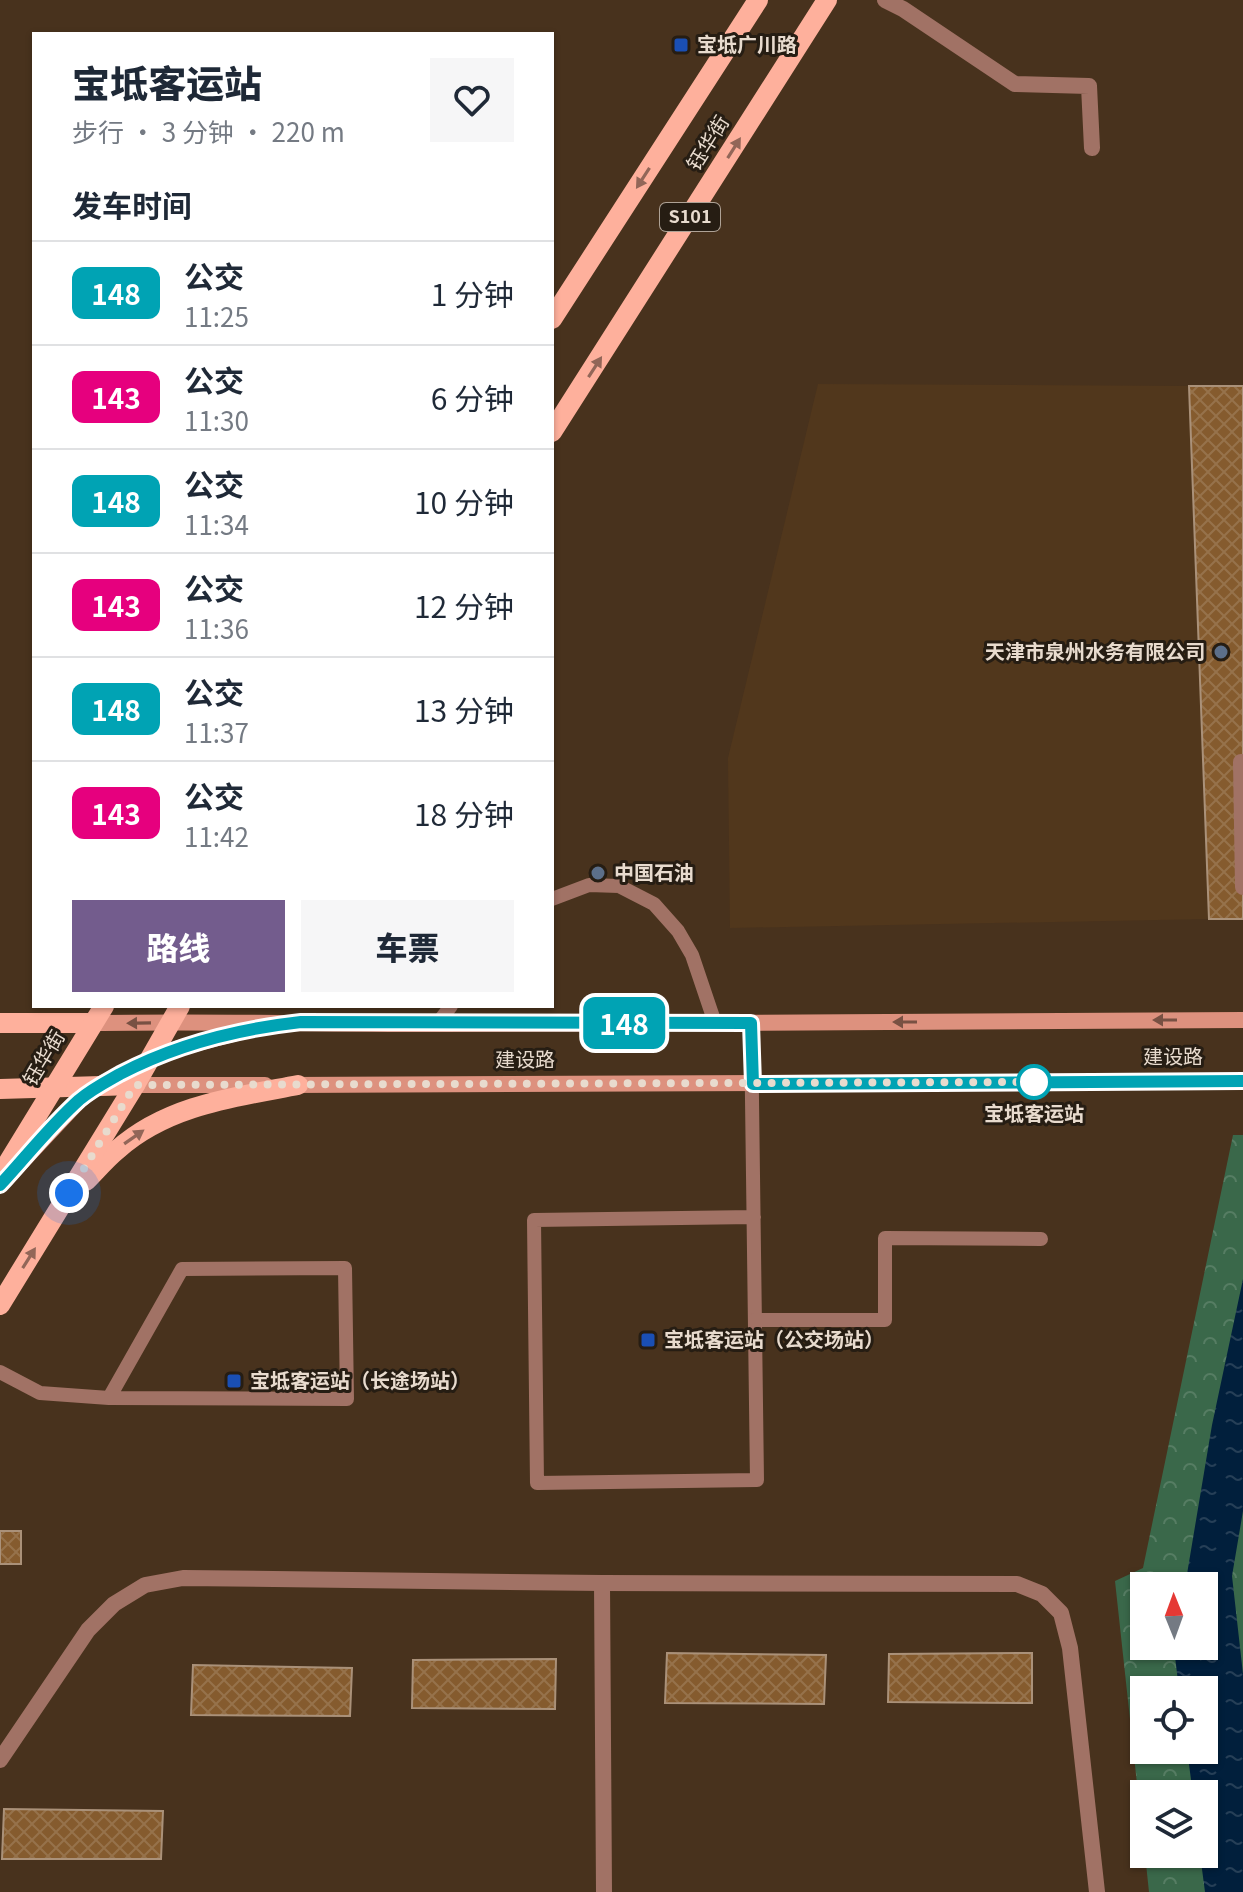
<!DOCTYPE html>
<html lang="zh">
<meta charset="utf-8">
<style>
:root{--surface:#fff;--page:#f6f6f7;--text:#1f2937;--muted:#747a83;--line:#e0e1e3;--accent:#735c8d}
body{margin:0;font-family:Georgia,"Noto Sans SC",serif;background:var(--page);color:var(--text);height:100vh;display:flex;flex-direction:column;font-size:30px;white-space:nowrap}
*{box-sizing:border-box;margin:0}
p{font-size:26px;color:var(--muted)}
.icon{flex:none;width:44px;height:44px;fill:none;stroke:currentColor;stroke-width:2;stroke-linecap:round;stroke-linejoin:round}
.map{position:relative;flex:1;overflow:hidden}
.sheet{position:absolute;left:32px;top:32px;width:522px;height:976px;display:flex;flex-direction:column;background:var(--surface);border-radius:0px;box-shadow:0 2px 6px #0004}
.sheet>*{flex:none}
.badge{padding:0 16px;border-radius:12px;font-size:28px;line-height:52px}
.needle{width:52px;rotate:359deg}
.controls{position:absolute;left:1130px;top:1572px;display:grid;gap:16px}
.controls a{display:grid;place-items:center;width:88px;height:88px;border-radius:0px;background:var(--surface);box-shadow:0 2px 6px #0004;font-size:40px}
.you{position:absolute;width:40px;height:40px;margin:-20px;border:6px solid #fff;border-radius:50%;background:#1a73e8;box-shadow:0 0 0 12px #1a73e833}
.map>.badge{position:absolute;translate:-50% -50%;box-shadow:0 0 0 4px #fff}
h2{padding:0 40px;font-size:30px;line-height:72px}
.round{display:grid;place-items:center;flex:none;width:84px;height:84px;border-radius:0px;background:var(--page)}
.summary{display:flex;align-items:center;justify-content:space-between;height:136px;padding:0 40px}
h1{font-size:38px;font-weight:800;line-height:60px}
.cta{display:flex;gap:16px;margin-top:auto;padding:16px 40px}
.cta a{flex:1;height:92px;border-radius:0px;background:var(--accent);color:#fff;font-size:32px;font-weight:800;line-height:92px;text-align:center}
.cta a+a{background:var(--page);color:var(--text)}
ul{padding:0;list-style:none}
li{display:flex;align-items:center;gap:24px;height:104px;padding:0 40px;border-top:2px solid var(--line)}
li div{flex:1}
li b{display:block;font-size:30px}
li em{font-style:normal}
li .badge{min-width:88px;font-weight:700;text-align:center}
.map>svg:first-child{display:block}
.built{fill:#51371c}
.park{fill:url(#park-crowns);fill-rule:evenodd}
.water{fill:url(#water-ripples)}
.building{fill:url(#building-cross-hatch);stroke:#aa9179;stroke-width:2}
.lines{fill:none;stroke-linecap:round;stroke-linejoin:round}
.lane{stroke:#a17265;stroke-width:14}
.street{stroke:#a17265;stroke-width:16}
.secondary{stroke:#dd917e;stroke-width:16}
.primary{stroke:#feb09c;stroke-width:20}
.oneway{fill:#926658}
.oneway2{fill:#785143}
.line-casing{stroke:#fff;stroke-width:18}
.line{stroke:#00a3b4;stroke-width:12}
.walk{stroke:#e8dbce;stroke-width:8;stroke-dasharray:0 14.4}
.transit-dot{fill:#1a4fb4;stroke:#261d13;stroke-width:3}
.service-dot{fill:#5c6f8a;stroke:#261d13;stroke-width:3}
.stop-dot{fill:#fff;stroke:#00a3b4;stroke-width:4}
.labels{text-anchor:middle;stroke-width:6;stroke-linejoin:round;paint-order:stroke}
.shield{fill:#261d13;stroke:#aea296;stroke-width:2}
.shield-label{font-size:18px;font-weight:bold;fill:#e8dbce}
.poi-label{font-size:20px;font-weight:bold;fill:#e8dbce;stroke:#261d13;text-anchor:start}
.street-label{font-size:20px;fill:#e8dbce;stroke:#261d13}
.stop-label{font-size:20px;font-weight:bold;fill:#e8dbce;stroke:#261d13}
</style>
<div class="map">
<svg width="1243" height="1892" viewBox="0 0 1243 1892">
<defs>
<pattern id="park-crowns" width="20" height="18" patternUnits="userSpaceOnUse" patternTransform="scale(2)"><rect width="20" height="18" fill="#3a684a"/><path d="M2 6a3 3 0 1 1 6 0M12 15a3 3 0 1 1 6 0" fill="none" stroke="#567d63"/></pattern>
<pattern id="water-ripples" width="26" height="14" patternUnits="userSpaceOnUse" patternTransform="scale(2)"><rect width="26" height="14" fill="#011f3c"/><path d="M2 4q2-2 4 0t4 0M15 11q2-2 4 0t4 0" fill="none" stroke="#263f57"/></pattern>
<pattern id="building-cross-hatch" width="8" height="8" patternUnits="userSpaceOnUse" patternTransform="scale(2)"><rect width="8" height="8" fill="#855b2e"/><path d="M0 0l8 8M0 8l8-8" fill="none" stroke="#96724b"/></pattern>
</defs>
<rect width="100%" height="100%" fill="#48321d"/>
<path class="built" d="M818,384L1189,386L1209,919L730,928L728,758Z"/>
<path class="park" d="M1233,1135H1243V1892H1149L1145,1854H1204V1794H1144V1848L1115,1581L1143,1568ZM1144,1586H1204V1646H1144ZM1144,1690H1204V1750H1144Z"/>
<path class="water" d="M1243,1279V1511L1232,1576L1243,1674V1892H1205L1200,1854H1204V1794H1193L1187,1750H1204V1690H1179L1174,1648V1646H1204V1586H1185L1212,1425Z"/>
<g class="building">
<path d="M1189,386H1243V919H1209Z"/>
<rect x="0" y="1531" width="21" height="33"/>
<path d="M667,1653L826,1655L824,1704L665,1703Z"/>
<path d="M1032,1653V1703L888,1702L889,1654Z"/>
<path d="M556,1659L555,1709L412,1708L413,1660Z"/>
<path d="M193,1665L352,1668L350,1716L191,1715Z"/>
<path d="M4,1809L163,1811L161,1859H2Z"/>
</g>
<g class="lines">
<g class="lane">
<path d="M552,899L589,885L619,886L654,904L678,931L692,955L715,1023"/>
<path d="M751,1023L757,1480L537,1483L534,1220L754,1217"/>
<path d="M437,1024L451,1006"/>
<path d="M755,1320H885V1238L1041,1239"/>
<path d="M0,1372L40,1393L109,1398L347,1399L345,1268L182,1269L109,1398"/>
</g>
<g class="street">
<path d="M885,0L903,9L1015,84L1089,86L1092,148"/>
<path d="M1243,762H1241L1243,887"/>
<path d="M602,1583L604,1892"/>
<path d="M0,1760L88,1630L114,1604L145,1585L183,1578L602,1583L1017,1584L1042,1594L1061,1613L1070,1648L1097,1892"/>
</g>
<g class="secondary">
<path d="M93,1023C210,1021 327,1024 444,1024C710,1023 977,1022 1243,1020"/>
<path d="M135,1085H265"/>
<path d="M289,1085L1243,1081"/>
<path d="M3,1182L79,1101L97,1086L149,1060L179,1048L252,1029"/>
</g>
<g class="primary">
<path d="M552,319L758,0"/>
<path d="M552,432L827,0"/>
<path d="M0,1023H93"/>
<path d="M0,1089L135,1085"/>
<path d="M0,1176L104,1006"/>
<path d="M86,1181C96,1171 106,1159 117,1150C167,1105 235,1097 298,1085"/>
<path d="M0,1305L135,1085L180,1006"/>
</g>
</g>
<defs><path id="oneway-solid" d="M-6-.8H1V-3.2L6.5 0L1 3.2V.8H-6Z" transform="scale(2)"/></defs>
<g class="oneway">
<use href="#oneway-solid" transform="translate(734 148) rotate(-58)"/>
<use href="#oneway-solid" transform="translate(643 178) rotate(123)"/>
<use href="#oneway-solid" transform="translate(595 367) rotate(-57)"/>
<use href="#oneway-solid" transform="translate(134 1137) rotate(-35)"/>
<use href="#oneway-solid" transform="translate(29 1258) rotate(-58)"/>
</g>
<g class="oneway2">
<use href="#oneway-solid" transform="translate(1165 1020) rotate(180)"/>
<use href="#oneway-solid" transform="translate(905 1022) rotate(180)"/>
<use href="#oneway-solid" transform="translate(139 1023) rotate(179)"/>
</g>
<g class="lines">
<defs>
<path id="line" d="M0,1185C26,1157 50,1126 79,1100C92,1089 106,1082 120,1074C177,1044 238,1029 301,1022L751,1023L753,1084L1243,1081"/>
</defs>
<use href="#line" class="line-casing"/>
<use href="#line" class="line"/>
<path class="walk" d="M69,1193L135,1085L1034,1082"/>
</g>
<g class="transit-dot">
<rect x="673" y="37" width="16" height="16" rx="4"/>
<rect x="640" y="1332" width="16" height="16" rx="4"/>
<rect x="226" y="1373" width="16" height="16" rx="4"/>
</g>
<g class="service-dot">
<circle cx="1221" cy="652" r="8"/>
<circle cx="598" cy="873" r="8"/>
</g>
<circle class="stop-dot" cx="1034" cy="1082" r="16"/>
<g class="labels">
<rect class="shield" x="660" y="203" width="60" height="28" rx="6"/>
<g class="shield-label">
<text x="690" y="223">S101</text>
</g>
<g class="poi-label">
<text x="697" y="52">宝坻广川路</text>
<text x="1205" y="659" text-anchor="end">天津市泉州水务有限公司</text>
<text x="614" y="880">中国石油</text>
<text x="664" y="1347">宝坻客运站（公交场站）</text>
<text x="250" y="1388">宝坻客运站（长途场站）</text>
</g>
<g class="street-label">
<text transform="translate(708 143) rotate(-58)" y="7">钰华街</text>
<text x="1173" y="1064">建设路</text>
<text transform="translate(44 1058) rotate(-59)" y="7">钰华街</text>
<text x="525" y="1067">建设路</text>
</g>
<g class="stop-label">
<text x="1034" y="1121">宝坻客运站</text>
</g>
</g>
</svg>
<div class="controls">
<a><svg class="needle" viewBox="-14 -14 28 28"><path d="M0-13l5 13h-10z" fill="#e53935"/><path d="M0 13l5-13h-10z" fill="#747a83"/></svg></a>
<a><svg class="icon" aria-label="locate" viewBox="0 0 24 24"><circle cx="12" cy="12" r="6"/><path d="M12 2v4M12 18v4M2 12h4M18 12h4"/></svg></a>
<a><svg class="icon" aria-label="layers" viewBox="0 0 24 24"><path d="M12 4l9 5-9 5-9-5zM3 14l9 5 9-5"/></svg></a>
</div>
<div class="you" style="left:69px;top:1193px"></div>
<b class="badge" style="left:624px;top:1023px;background:#00a3b4;color:#fff">148</b>
<section class="sheet">
<div class="summary"><div><h1>宝坻客运站</h1><p>步行 · 3 分钟 · 220 m</p></div><a class="round"><svg class="icon" aria-label="heart" viewBox="0 0 24 24"><path d="M12 20l-8-8c-3-5 5-10 8-4 3-6 11-1 8 4z"/></svg></a></div>
<h2>发车时间</h2>
<ul>
<li><span class="badge" style="background:#00a3b4;color:#fff">148</span><div><b>公交</b><p>11:25</p></div><em>1 分钟</em></li>
<li><span class="badge" style="background:#e6007e;color:#fff">143</span><div><b>公交</b><p>11:30</p></div><em>6 分钟</em></li>
<li><span class="badge" style="background:#00a3b4;color:#fff">148</span><div><b>公交</b><p>11:34</p></div><em>10 分钟</em></li>
<li><span class="badge" style="background:#e6007e;color:#fff">143</span><div><b>公交</b><p>11:36</p></div><em>12 分钟</em></li>
<li><span class="badge" style="background:#00a3b4;color:#fff">148</span><div><b>公交</b><p>11:37</p></div><em>13 分钟</em></li>
<li><span class="badge" style="background:#e6007e;color:#fff">143</span><div><b>公交</b><p>11:42</p></div><em>18 分钟</em></li>
</ul>
<div class="cta"><a>路线</a><a>车票</a></div>
</section>
</div>
